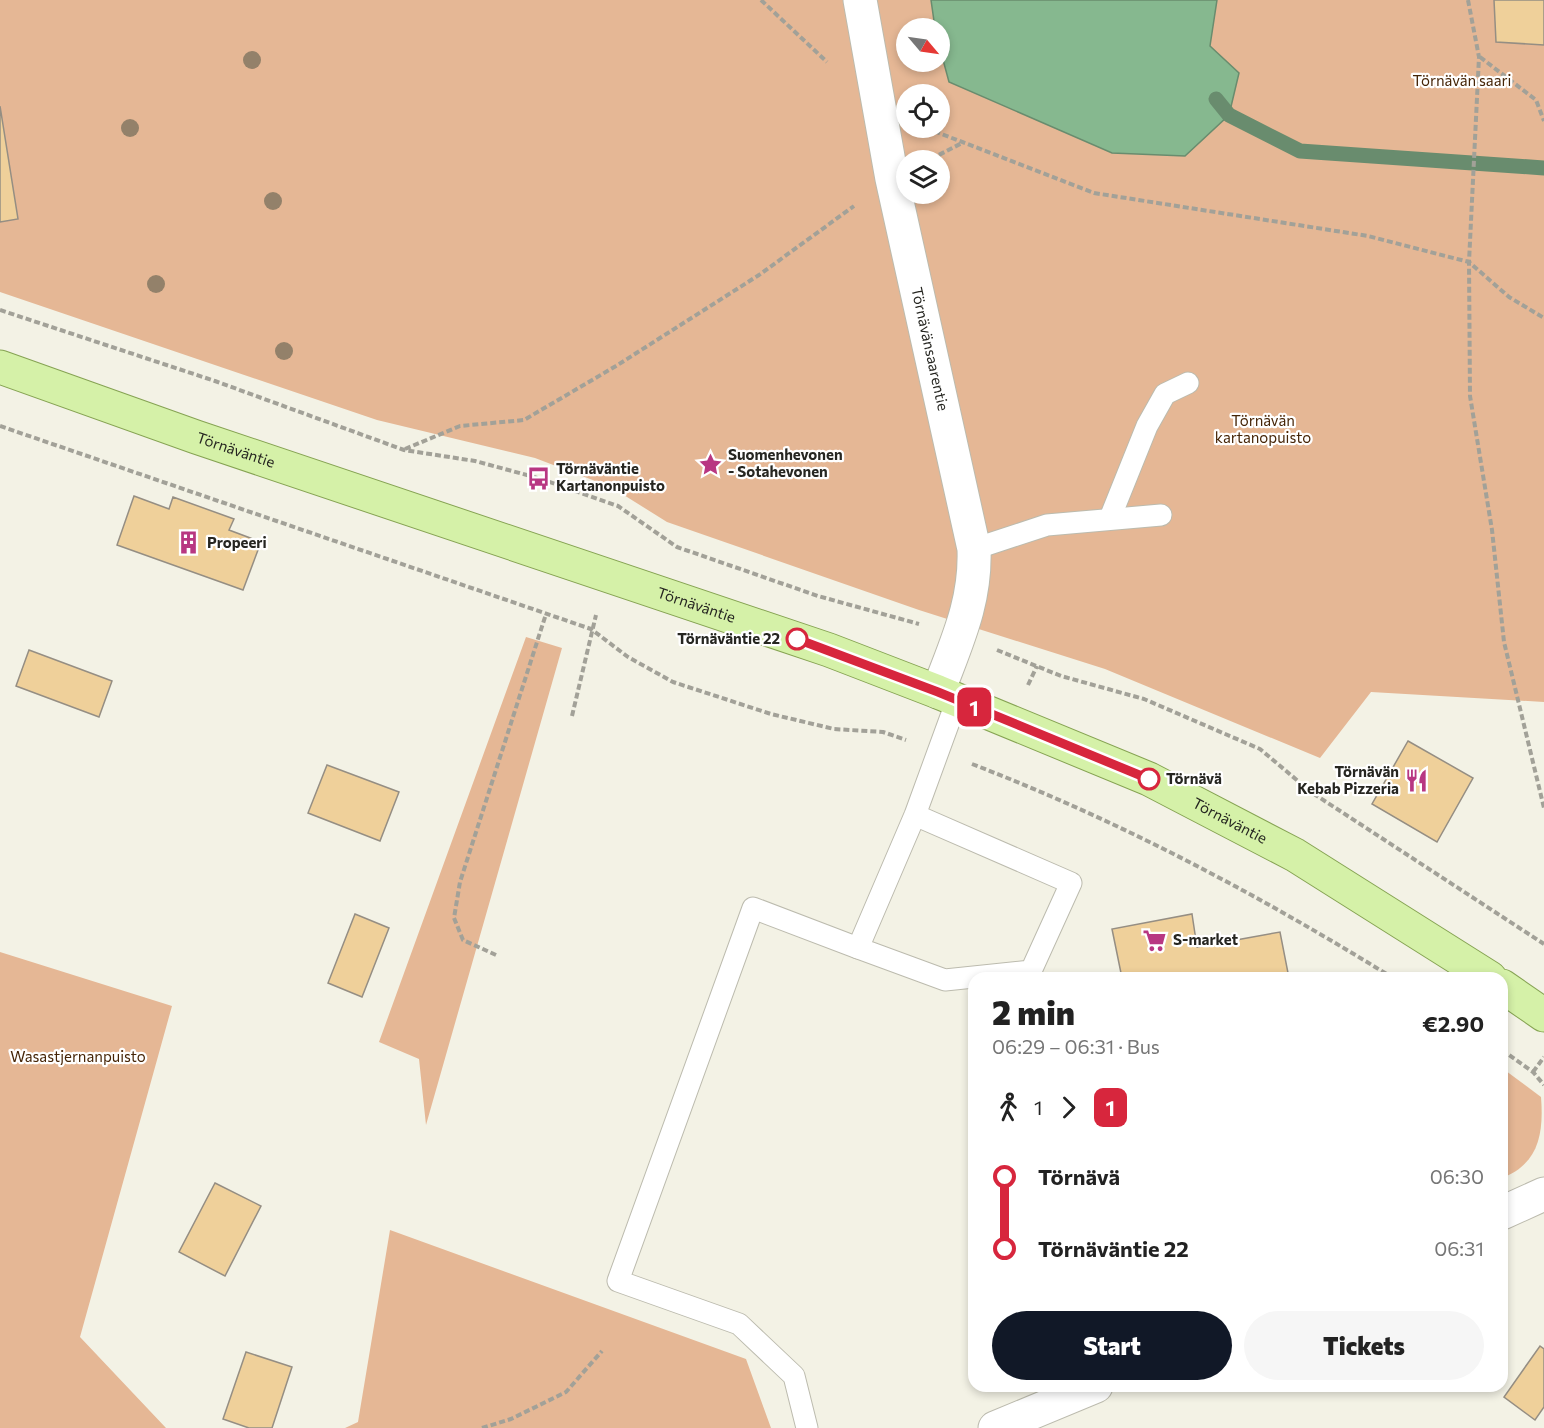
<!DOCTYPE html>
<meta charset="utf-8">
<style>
:root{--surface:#fff;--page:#f6f6f6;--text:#222;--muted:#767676;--accent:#111827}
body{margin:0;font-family:Commissioner,sans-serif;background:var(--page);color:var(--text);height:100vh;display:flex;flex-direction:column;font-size:22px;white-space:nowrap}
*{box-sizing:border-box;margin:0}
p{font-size:20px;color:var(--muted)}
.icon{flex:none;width:33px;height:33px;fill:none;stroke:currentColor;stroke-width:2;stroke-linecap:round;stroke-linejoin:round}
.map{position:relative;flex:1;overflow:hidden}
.details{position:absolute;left:968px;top:972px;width:540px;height:420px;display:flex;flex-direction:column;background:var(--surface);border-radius:18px;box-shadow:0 3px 9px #0003}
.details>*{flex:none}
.badge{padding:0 12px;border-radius:9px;font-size:21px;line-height:39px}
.needle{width:39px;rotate:119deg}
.fabs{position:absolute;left:896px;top:18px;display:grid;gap:12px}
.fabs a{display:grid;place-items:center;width:54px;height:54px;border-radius:50%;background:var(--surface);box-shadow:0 3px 9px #0003;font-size:30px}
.map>.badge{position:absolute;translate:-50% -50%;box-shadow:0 0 0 3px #fff}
.legs{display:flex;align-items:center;gap:9px;height:66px;padding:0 24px;font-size:20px}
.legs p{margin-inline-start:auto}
.summary{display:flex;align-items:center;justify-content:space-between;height:102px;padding:0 24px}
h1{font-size:33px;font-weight:800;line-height:45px}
.button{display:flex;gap:12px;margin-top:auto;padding:12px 24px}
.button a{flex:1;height:69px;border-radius:36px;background:var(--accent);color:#fff;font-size:24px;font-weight:800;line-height:69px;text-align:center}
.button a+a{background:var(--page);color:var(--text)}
ul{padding:0 24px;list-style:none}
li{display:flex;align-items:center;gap:21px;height:72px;font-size:22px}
li i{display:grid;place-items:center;width:9px;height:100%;margin:0 8px;background:currentColor}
li i::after{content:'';width:15px;height:15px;margin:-8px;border:4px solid;border-radius:50%;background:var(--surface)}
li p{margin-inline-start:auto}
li:first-child i{background:linear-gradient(#0000 50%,currentColor 0)}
li:last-child i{background:linear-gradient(currentColor 50%,#0000 0)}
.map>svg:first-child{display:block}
.green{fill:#e5b795;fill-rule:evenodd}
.water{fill:#86b88f;stroke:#698c6e;stroke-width:1.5}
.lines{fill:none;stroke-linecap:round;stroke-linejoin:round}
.stream{stroke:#698c6e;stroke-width:15}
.building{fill:#efd09a;stroke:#958e83;stroke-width:1.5}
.lane-casing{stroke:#bcbbae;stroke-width:23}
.street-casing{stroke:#bcbbae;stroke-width:35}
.primary-casing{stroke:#86a353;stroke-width:35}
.path{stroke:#a2a198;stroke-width:4;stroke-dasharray:6 3;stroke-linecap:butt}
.lane{stroke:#fff;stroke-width:21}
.street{stroke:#fff;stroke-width:33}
.primary{stroke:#d5f1a8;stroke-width:33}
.tree{fill:#93816a}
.line-1-casing{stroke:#fff;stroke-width:14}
.line-1{stroke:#d7263d;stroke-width:9}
.stop-1-dot{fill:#fff;stroke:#d7263d;stroke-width:3}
.labels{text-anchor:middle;stroke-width:4.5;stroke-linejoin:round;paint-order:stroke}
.park-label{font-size:15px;fill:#452406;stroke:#fff}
.street-label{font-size:15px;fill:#262621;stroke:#fff}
.poi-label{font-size:15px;font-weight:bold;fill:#262621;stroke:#fff;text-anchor:start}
.stop-label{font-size:15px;font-weight:bold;fill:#262621;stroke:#fff;text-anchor:end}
</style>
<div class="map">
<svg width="1544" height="1428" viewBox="0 0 1544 1428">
<rect width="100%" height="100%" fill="#f3f2e5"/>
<g class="green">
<path d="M0,0H1544V702L1371,692L1320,758L1105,669L919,610L667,522L611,487L535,458L377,420L0,292ZM906,28H939V62H906ZM906,94H939V128H906ZM906,160H939V194H906Z"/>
<path d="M526,637L562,648L426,1125L419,1059L379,1042Z"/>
<path d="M0,952L172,1006L80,1337L166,1428H0Z"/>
<path d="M1502,1068L1541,1097C1544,1135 1538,1164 1502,1178Z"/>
<path d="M390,1230L746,1359L771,1428H345L358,1422Z"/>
</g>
<path class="water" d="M931,0H1217L1210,46L1239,73L1229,115L1185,156L1112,153L949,82L939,45V28H935Z"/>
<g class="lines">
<path class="stream" d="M1216,99L1229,115L1300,151L1544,168"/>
</g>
<g class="building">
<path d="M1494,0H1544V45L1496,42Z"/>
<path d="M0,106L18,219L0,222Z"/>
<path d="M134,496L169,509L173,497L234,519L229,530L261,542L243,590L117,545Z"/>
<path d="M29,650L112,681L99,717L16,686Z"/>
<path d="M1408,741L1473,778L1437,842L1372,804Z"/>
<path d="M327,765L399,792L380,841L308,813Z"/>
<path d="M355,914L389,928L362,997L328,983Z"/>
<path d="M1192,914L1197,947L1280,932L1289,978H1122L1112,929Z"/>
<path d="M215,1183L261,1206L225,1276L179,1252Z"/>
<path d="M1540,1346L1544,1349V1407L1535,1420L1504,1397Z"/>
<path d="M246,1352L292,1367L272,1428H249L223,1419Z"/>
</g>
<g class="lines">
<defs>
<g id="lane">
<path d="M1110,518L1147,426L1165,394L1188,383"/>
<path d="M974,549L1047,525L1161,515"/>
<path d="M915,815L1071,883L1031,971L945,980L858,948L915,815L957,700"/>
<path d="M807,1428L794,1376L739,1324L618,1281L753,908L858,948"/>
</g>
<g id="street">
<path id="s1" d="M860,0L892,179L974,549C976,603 956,643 938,692"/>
<path d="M1502,1213L1544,1194"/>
<path d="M995,1428L1096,1386"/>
</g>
<g id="primary">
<path id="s2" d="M0,367L196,437L829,650L938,692L1149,779L1295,855L1490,978"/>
<path d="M1502,986L1544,1015"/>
</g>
</defs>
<use href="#lane" class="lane-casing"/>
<use href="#street" class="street-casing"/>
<use href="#primary" class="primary-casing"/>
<g class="path">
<path d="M761,0L827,62"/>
<path d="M1468,0L1479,57L1469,262L1470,396L1492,530L1504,642L1544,808"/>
<path d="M1480,57L1536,100L1544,121"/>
<path d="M926,128L1094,193L1368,236L1469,262L1509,297L1544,318"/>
<path d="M931,159L964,142"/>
<path d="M0,310L215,381L404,450L475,461L538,478L618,506L677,547L818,596L919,624"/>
<path d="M0,426L591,629L628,657L673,682L771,714L834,729L883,732L906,740"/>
<path d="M405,449L460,426L524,420L616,366L759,275L854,206"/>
<path d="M997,650L1061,676L1144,699L1260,749L1311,792L1544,944"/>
<path d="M1028,685L1037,666"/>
<path d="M572,716L596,615"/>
<path d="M972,764C1120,821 1259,895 1393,978"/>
<path d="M496,955L463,940L454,918L460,882L546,614"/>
<path d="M1502,1050L1533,1072L1544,1085"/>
<path d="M1533,1072L1544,1057"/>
<path d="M482,1428L511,1419L566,1392L602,1351"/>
</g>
<use href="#lane" class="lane"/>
<use href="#street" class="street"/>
<use href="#primary" class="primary"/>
</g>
<g class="tree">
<circle cx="252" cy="60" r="9"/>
<circle cx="130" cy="128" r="9"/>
<circle cx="273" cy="201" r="9"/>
<circle cx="156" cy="284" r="9"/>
<circle cx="284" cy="351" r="9"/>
</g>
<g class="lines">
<defs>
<path id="line-1" d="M797,639L938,692L1149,779"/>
</defs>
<use href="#line-1" class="line-1-casing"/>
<use href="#line-1" class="line-1"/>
</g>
<defs>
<symbol id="sight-bare" viewBox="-9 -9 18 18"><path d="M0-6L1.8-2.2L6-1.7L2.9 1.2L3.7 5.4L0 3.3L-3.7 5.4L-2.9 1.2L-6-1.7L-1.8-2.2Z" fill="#b83782" stroke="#fff" stroke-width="2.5" paint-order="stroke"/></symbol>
<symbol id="bus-bare" viewBox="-9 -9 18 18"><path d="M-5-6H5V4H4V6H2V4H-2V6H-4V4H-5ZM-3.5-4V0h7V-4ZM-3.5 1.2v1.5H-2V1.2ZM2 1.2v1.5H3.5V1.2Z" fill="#b83782" stroke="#fff" stroke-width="2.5" paint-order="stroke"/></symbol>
<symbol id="building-bare" viewBox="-9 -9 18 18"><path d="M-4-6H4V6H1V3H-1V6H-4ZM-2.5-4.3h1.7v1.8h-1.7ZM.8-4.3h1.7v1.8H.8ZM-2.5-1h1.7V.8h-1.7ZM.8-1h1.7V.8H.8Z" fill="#b83782" stroke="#fff" stroke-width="2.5" paint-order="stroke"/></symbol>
<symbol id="restaurant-bare" viewBox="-9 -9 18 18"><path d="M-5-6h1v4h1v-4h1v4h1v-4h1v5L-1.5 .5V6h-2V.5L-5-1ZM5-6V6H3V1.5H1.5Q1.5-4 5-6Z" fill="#b83782" stroke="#fff" stroke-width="2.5" paint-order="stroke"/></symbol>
<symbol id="supermarket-bare" viewBox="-9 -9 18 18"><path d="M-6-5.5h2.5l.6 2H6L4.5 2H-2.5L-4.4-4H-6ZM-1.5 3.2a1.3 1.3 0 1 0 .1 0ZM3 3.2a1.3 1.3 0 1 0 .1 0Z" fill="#b83782" stroke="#fff" stroke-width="2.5" paint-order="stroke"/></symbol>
</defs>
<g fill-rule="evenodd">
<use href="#sight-bare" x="694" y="448" width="33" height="33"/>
<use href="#bus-bare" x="522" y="462" width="33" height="33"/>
<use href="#building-bare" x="172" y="526" width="33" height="33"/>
<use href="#restaurant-bare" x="1400" y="764" width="33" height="33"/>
<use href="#supermarket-bare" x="1138" y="924" width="33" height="33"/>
</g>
<g class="stop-1-dot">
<circle cx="797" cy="639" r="10"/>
<circle cx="1149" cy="779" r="10"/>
</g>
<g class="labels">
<g class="park-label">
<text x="1462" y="86">Törnävän saari</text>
<text x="1263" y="426">Törnävän<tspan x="1263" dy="17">kartanopuisto</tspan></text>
<text x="78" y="1062">Wasastjernanpuisto</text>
</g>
<g class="street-label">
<text dy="5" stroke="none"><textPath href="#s1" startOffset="356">Törnävänsaarentie</textPath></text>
<text dy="5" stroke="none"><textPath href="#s2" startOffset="250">Törnäväntie</textPath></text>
<text dy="5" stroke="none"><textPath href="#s2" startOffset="736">Törnäväntie</textPath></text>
<text dy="5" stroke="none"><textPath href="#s2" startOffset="1312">Törnäväntie</textPath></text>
</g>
<g class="poi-label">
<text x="728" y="460">Suomenhevonen<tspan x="728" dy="17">- Sotahevonen</tspan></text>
<text x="556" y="474">Törnäväntie<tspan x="556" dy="17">Kartanonpuisto</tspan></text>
<text x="207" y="548">Propeeri</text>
<text x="1399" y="777" text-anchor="end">Törnävän<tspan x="1399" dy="17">Kebab Pizzeria</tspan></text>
<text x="1173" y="945">S-market</text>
</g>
<g class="stop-label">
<text x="780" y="644">Törnäväntie 22</text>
<text x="1166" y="784" text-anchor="start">Törnävä</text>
</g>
</g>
</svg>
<div class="fabs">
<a><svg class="needle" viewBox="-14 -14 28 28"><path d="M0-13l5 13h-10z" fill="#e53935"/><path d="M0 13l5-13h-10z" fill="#767676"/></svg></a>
<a><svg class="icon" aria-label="locate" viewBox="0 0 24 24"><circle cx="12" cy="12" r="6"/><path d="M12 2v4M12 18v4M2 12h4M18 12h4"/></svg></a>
<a><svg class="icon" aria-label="layers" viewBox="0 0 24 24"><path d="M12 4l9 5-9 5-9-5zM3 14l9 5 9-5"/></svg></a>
</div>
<b class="badge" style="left:974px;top:707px;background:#d7263d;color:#fff">1</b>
<section class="details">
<div class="summary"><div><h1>2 min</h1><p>06:29 – 06:31 · Bus</p></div><b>€2.90</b></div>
<div class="legs"><svg class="icon" aria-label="walk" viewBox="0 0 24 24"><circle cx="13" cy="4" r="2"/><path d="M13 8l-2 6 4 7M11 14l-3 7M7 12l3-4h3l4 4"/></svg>1<svg class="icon" aria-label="forward" viewBox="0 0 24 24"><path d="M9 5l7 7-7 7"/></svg><b class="badge" style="background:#d7263d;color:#fff">1</b></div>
<ul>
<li><i style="color:#d7263d"></i><b>Törnävä</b><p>06:30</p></li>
<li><i style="color:#d7263d"></i><b>Törnäväntie 22</b><p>06:31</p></li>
</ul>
<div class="button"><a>Start</a><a>Tickets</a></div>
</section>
</div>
